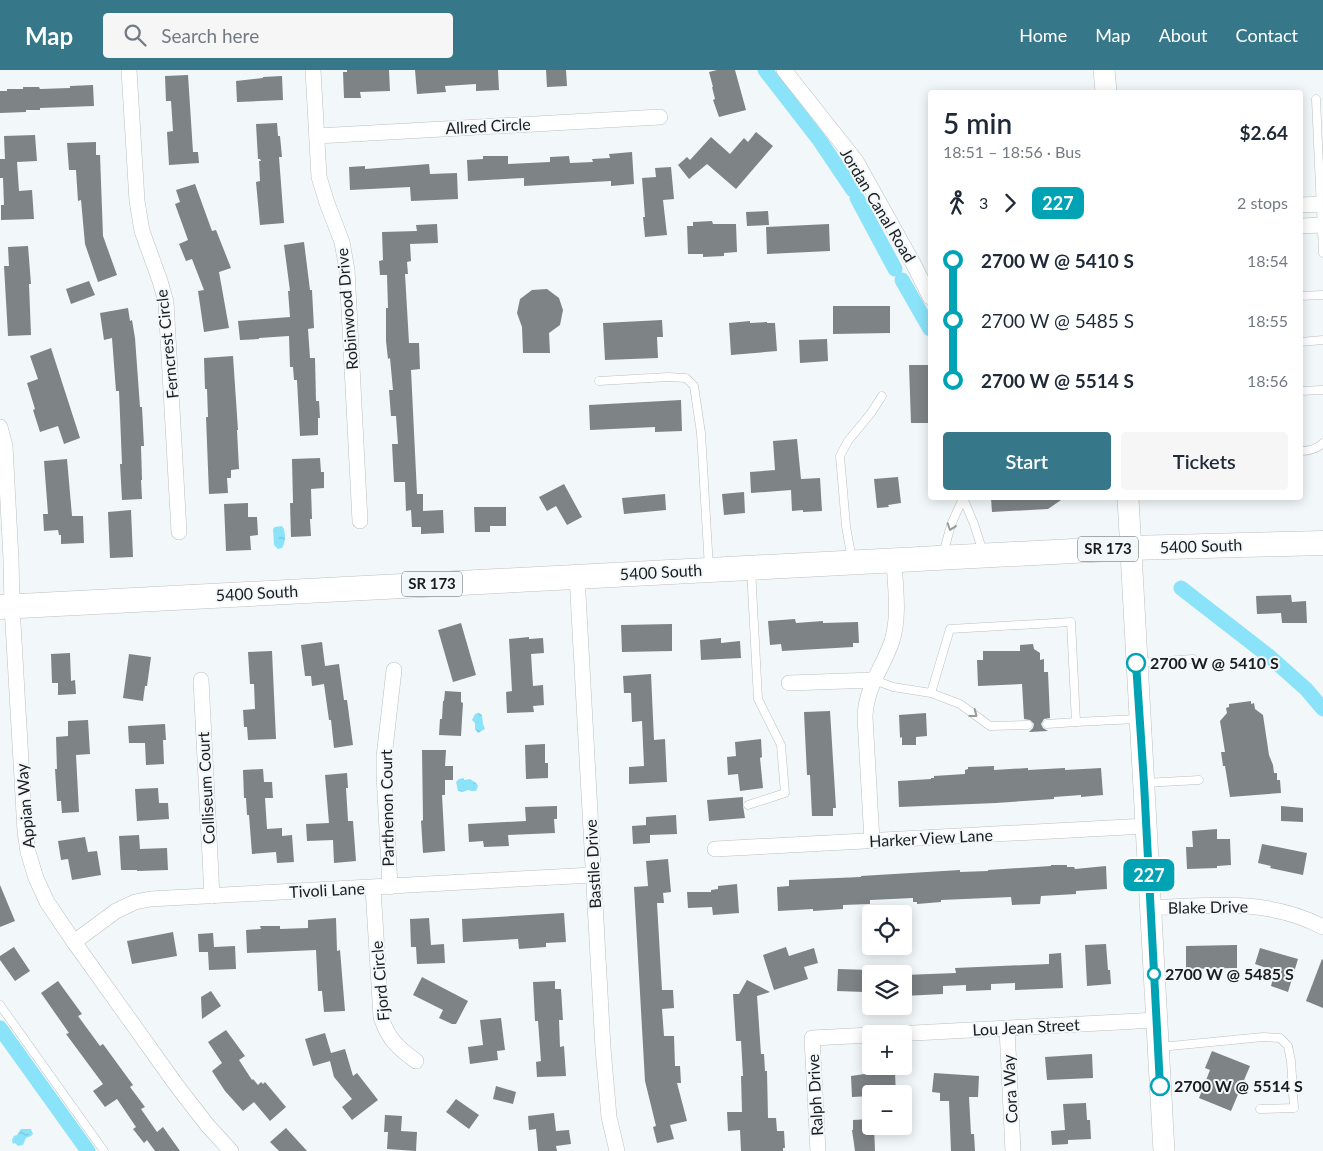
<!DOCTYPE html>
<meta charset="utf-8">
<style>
:root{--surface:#fff;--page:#f6f6f7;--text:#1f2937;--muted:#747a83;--accent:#367889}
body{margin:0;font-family:Lato,sans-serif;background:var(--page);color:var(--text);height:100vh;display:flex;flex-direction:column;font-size:19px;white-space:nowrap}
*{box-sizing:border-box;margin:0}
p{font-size:16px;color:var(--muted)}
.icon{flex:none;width:28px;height:28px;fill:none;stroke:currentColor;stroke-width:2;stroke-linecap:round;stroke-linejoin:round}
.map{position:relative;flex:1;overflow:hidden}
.panel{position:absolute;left:928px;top:20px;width:375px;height:410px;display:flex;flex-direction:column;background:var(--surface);border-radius:5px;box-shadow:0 2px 12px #0003}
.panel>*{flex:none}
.badge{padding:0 10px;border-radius:8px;font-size:18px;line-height:32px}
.tools{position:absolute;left:862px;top:835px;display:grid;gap:10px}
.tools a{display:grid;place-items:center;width:50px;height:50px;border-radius:5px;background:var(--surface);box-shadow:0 2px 12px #0003;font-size:25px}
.map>.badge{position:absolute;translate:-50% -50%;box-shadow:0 0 0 2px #fff}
.legs{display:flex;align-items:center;gap:8px;height:55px;padding:0 15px;font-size:16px}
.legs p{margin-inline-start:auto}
.summary{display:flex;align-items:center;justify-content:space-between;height:85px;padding:0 15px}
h1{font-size:28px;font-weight:600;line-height:38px}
.button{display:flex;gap:10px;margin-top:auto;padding:10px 15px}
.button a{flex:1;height:58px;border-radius:5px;background:var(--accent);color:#fff;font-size:20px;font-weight:600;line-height:58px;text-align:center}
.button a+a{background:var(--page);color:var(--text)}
ul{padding:0 15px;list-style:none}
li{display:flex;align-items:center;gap:18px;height:60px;font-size:19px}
li i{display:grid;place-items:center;width:8px;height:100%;margin:0 6px;background:currentColor}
li i::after{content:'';width:12px;height:12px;margin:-6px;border:4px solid;border-radius:50%;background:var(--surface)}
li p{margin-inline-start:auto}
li:first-child i{background:linear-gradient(#0000 50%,currentColor 0)}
li:last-child i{background:linear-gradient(currentColor 50%,#0000 0)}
header{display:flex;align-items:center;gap:30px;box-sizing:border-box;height:70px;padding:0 25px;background:var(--accent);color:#fff}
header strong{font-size:24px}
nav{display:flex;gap:28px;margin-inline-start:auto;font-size:18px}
.search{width:350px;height:45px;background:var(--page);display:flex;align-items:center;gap:12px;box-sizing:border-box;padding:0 18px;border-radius:5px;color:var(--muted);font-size:19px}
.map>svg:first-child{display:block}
.water{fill:url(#water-ripples)}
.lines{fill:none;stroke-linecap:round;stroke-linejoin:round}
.canal{stroke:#8be3fa;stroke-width:15}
.building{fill:#7e8385}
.lane-casing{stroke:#bbc0c1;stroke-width:9}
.street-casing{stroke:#bbc0c1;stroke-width:16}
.secondary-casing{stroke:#bbc0c1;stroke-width:22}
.primary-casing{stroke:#bbc0c1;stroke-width:25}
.lane{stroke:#fff;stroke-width:8}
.street{stroke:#fff;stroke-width:15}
.secondary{stroke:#fff;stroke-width:21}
.primary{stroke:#fff;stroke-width:24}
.oneway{stroke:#989999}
.line-1-casing{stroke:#fff;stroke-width:11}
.line-1{stroke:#00a3b4;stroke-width:8}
.stop-1-dot{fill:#fff;stroke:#00a3b4;stroke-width:2.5}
.labels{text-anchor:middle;stroke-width:4;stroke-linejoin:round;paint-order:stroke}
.shield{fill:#f2f7f9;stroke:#5b5e5f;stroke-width:1}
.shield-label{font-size:15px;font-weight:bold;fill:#1a1c1d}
.street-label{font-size:16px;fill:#1a1c1d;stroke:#f2f7f9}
.stop-label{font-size:16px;font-weight:bold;fill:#1a1c1d;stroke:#f2f7f9;text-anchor:start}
</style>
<header>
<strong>Map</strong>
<div class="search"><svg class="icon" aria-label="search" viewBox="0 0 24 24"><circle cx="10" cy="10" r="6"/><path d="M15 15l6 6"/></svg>Search here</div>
<nav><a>Home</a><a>Map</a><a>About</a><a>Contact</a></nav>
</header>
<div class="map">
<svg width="1323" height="1081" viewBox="0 0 1323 1081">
<defs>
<pattern id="water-ripples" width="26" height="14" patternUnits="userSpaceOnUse" patternTransform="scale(1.25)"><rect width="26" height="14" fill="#8be3fa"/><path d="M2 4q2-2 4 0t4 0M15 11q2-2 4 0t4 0" fill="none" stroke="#77c2d6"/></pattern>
</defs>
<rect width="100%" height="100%" fill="#f2f7f9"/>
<g class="water">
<path d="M282,456C286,461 286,472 282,478L278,479L274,475L273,459L275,457Z"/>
<path d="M479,643L482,645L483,654L485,659L478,663L475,659V653L472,650L475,644Z"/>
<path d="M464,708V710L470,709L476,713L478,716L476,721H472L468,720L463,722L458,721L456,712L459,709Z"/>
<path d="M21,1059H31L33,1064L31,1066L26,1068L23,1075L18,1076L15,1073L13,1074L12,1070L14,1066L17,1065Z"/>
</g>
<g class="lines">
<g class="canal">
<path d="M765,0L820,71L853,120"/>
<path d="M857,128L895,199"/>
<path d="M902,210L930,259"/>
<path d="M1181,518L1270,587L1306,619L1323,639"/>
<path d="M0,958L88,1081"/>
</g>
</g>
<g class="building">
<path d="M347,0H389L390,21L360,22L361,28H344L343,2H347Z"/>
<path d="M415,0H498L499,20L476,21V14L445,16L446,22L417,24Z"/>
<path d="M546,0H566L567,16L547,17Z"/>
<path d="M717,0H735L746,40L719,47L713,30L715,29L712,17H713L709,2Z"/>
<path d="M188,5L193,82H198L199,93L169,95L167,62L173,61L171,31H166L165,6Z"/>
<path d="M282,6L283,30L237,32L236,11L263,8V7Z"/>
<path d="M93,15L94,36L40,38V40H26V42L0,43V21H7V19H23V17H39L40,19L70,18V16Z"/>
<path d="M277,53L278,66H280L282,87H279L284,153L260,155L256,112L260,111L259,91H261L260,89H258L256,54Z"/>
<path d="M756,62L773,76L736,119L707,94L689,109L678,95L687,87L690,90L711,67L730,84L744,68L748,72Z"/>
<path d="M35,65L37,91L17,92L19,121L32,120L34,149L1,150V135H4L3,108H0V89H5L4,66Z"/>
<path d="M96,72V85H100L103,166L117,205L98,212L85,174L81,130L78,131L76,100H69L67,73Z"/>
<path d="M632,82L634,114L611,116V111L524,116V108L468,111L467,90L483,89V86H508V94L550,92V87L569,86L570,93L593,92L592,89L610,88L609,84Z"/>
<path d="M429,94L430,104L457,103L458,129L411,131L410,117L350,120L349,97L365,96V99Z"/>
<path d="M671,97L674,129L663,130L667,165L645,167L643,147H645L642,108L656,107L655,98Z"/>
<path d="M195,114L212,161L216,160L231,198L219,202L229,258L204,262L198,221L204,220L192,189L186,191L179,174L188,170L175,134L180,132L176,120Z"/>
<path d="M768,141L769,155L747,156L746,142Z"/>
<path d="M712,151L713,154H736L737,182L724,183V186L703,187V184H688L687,156H693V152Z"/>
<path d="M437,154L438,173L410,174L411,191L407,192L408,204H405L409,273H419L420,299L411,300L417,424H423V441L443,440L444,463L421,464V457H412L411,440L406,441L405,412H394L392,374H398L396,346H391L389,320H393L390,288L388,289L386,271V238H388L387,205H380L379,191L383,190L382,162L417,161L416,155Z"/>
<path d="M829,154L830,181L767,184L766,157Z"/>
<path d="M304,172L310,220H312L314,258L308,259L310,288H315L316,331H319L320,348H318V365L300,366L297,310H294L293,297H290L289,266L259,268V269L240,270L238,251L290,247L288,221H290L284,175Z"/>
<path d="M28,176L31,214H29L31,265L8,266L4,196H9L8,177Z"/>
<path d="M89,211L95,225L71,234L66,219Z"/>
<path d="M547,219L559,228L563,240L560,255L549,263L550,283H523L522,257L517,243L520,229L532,220Z"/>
<path d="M833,236H890V263L833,264Z"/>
<path d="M128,238L130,251L132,250L135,268L140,337H142L144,376H141L142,410H141L142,429L122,430L120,394H122L119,321H116L112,268L104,270L100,243Z"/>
<path d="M662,250L663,267H657L658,288L605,290L603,253Z"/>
<path d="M750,251V253L767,252V253H775L777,281L731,285L729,253Z"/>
<path d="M827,269L828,291L800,293L799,270Z"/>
<path d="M51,278L80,368L64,374L58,356L40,362L33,340L35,339L27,313L38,309L30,286Z"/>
<path d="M233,286L238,360H237L239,399L231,400V408H227L228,423L209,424L206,347H208L207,319H205L204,288Z"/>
<path d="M909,295H930V319H928L929,353H911Z"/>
<path d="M681,330L682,361L655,362V357L590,360L589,335Z"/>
<path d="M797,369L801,409L820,408L822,441L803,442V440L792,441L791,420L751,423L750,402L775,400L773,371Z"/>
<path d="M320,388L321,402H324V418L311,419L312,449H310L311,466L291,467L290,433H293L292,389Z"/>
<path d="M67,389L72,446H83L84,473L61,474V465H59L58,460L44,461L43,444H48L44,391Z"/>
<path d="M898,407L901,433L888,435L889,437L877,438L874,409Z"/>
<path d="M564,414L582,447L567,455L556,436L547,441L539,427Z"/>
<path d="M744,422L745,443L724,445L722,424Z"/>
<path d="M665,424L666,440L624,444L622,428Z"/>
<path d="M991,428H1064L1048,439L992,442Z"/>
<path d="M248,433V447H257L258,465L250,466L251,480L226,481L224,434Z"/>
<path d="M474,437H506V456H490V462H475Z"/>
<path d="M131,440L133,487L110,488L108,442Z"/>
<path d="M1291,525L1292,532L1306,531L1307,553H1282L1281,543L1257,544L1256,526Z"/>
<path d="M795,549L796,553L823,551V553L858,552L859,573H853V577L782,581L781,574L770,575L768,551Z"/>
<path d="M461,553L476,605L453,612L438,560Z"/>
<path d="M672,554V581L622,582L621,555Z"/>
<path d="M529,567V569L543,568L544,583L531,584L533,616L543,615L544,635L533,636L534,642L507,643L506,622L512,621L509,569Z"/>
<path d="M721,568V573L740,571L741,588L701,590L700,570Z"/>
<path d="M322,572L325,596L339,594L344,630H347L353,675L334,678L331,650H329L324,614L312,616L311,606H305L301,575Z"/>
<path d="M1033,574L1034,579L1040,583V590L1044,589V602H1048L1050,648L1044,649L1041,654L1043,658L1048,661L1029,662L1033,658L1034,654L1030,650L1024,649L1022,614L978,616L977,590H983V581H1020V575Z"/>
<path d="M272,581L276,669L248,670L247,657H244L243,640L255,639L254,614H250L248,582Z"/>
<path d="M70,583L71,611L75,610L76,624L58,625V613H52L51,584Z"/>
<path d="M129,584L151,587L147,616H145L143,631L123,628Z"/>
<path d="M651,604L654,670L665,669L667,712L629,714V697L644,696L642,651L632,652L631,623H624L623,606Z"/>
<path d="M445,621L461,622V632L463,633L461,666L439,665L440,649H442L443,631H444Z"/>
<path d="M1251,631V634L1254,633L1255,639L1263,645L1269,685L1273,695L1274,703H1277V710H1280L1281,723L1230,727L1225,696H1223L1221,682H1225L1220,651L1227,643L1226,638L1229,637V634Z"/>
<path d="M830,641L836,738H833V746H812L810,705H807L804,642Z"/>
<path d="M926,643L927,666L916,667V675H902V667L900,668L899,645Z"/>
<path d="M88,650L90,684L76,685L79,742L62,743L61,731H57L55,699H57L56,667L68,666V651Z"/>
<path d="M165,654L166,670H163L164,694L146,695L145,673H129L128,656Z"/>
<path d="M761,669L762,687L760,688L763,718L740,721L738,704L728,705L727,687L736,686L735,672Z"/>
<path d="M545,674V693H548V708L526,709L525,675Z"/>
<path d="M422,680H446L445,696H453V710H445V725H442L445,781L423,783L421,751L423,750Z"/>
<path d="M994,696V700L1028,698V700L1065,698V700L1101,698L1103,725L1081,727V725L1054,727V729L996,733L899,737L898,711L931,709V708H934V706L965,704V700L968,699V697Z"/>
<path d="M263,699L264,712H272L273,728H265L267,759L282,758V766L292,765L294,792L277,793L276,782L252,784L249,745H247L246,728H244L243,700Z"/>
<path d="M347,703L348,718H346L348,751H353L356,791L334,793L333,770L307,771L306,754L329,753L325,705Z"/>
<path d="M158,718L159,733H168L169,749L137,751L135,719Z"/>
<path d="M743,727V736L745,748L709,751L707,730Z"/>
<path d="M557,736V749H554L555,763L508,765L509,776L484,777L483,771L469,772L468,754L526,751L525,737Z"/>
<path d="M1281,736L1303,738V752L1281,751Z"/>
<path d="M676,745L677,764L650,765V773L633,774L632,756L646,755V747Z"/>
<path d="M1217,759V769H1230L1231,795L1217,796V798L1187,799L1186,777H1193L1192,761Z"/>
<path d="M139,765L140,779L167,778L168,800L137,801V800H121L119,766Z"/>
<path d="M85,767L88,782L97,781L101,805L72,810L68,789L61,790L58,771Z"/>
<path d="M1262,774L1307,783L1303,805L1270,798L1271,796L1258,793Z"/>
<path d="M668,789L671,822L663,823L664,833H657L662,920H673L674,938L662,939L664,966H674L675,996H680L681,1013H677L687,1051L670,1055L674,1069L657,1073L653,1057L656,1056L645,1011L634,817L648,816L646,791Z"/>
<path d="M1051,795H1067V797H1074L1075,799L1106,796L1107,819L1076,821V824L1041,826L1040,834L1012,835L1011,827L941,830V832L917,834V832H913V828L870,830V834L843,835V839L813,841V839L778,841L777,817L789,816V810L861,807V806L960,800V802L988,801V800L1051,796Z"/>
<path d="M737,814L739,843L713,845L712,837L688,838L687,822H711V820L718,819V816Z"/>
<path d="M0,815L15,851L0,857Z"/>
<path d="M564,843L566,872L546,873V877L519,879L518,869L463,872L462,849Z"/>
<path d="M336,848L337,881L340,880L345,941L324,942L322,921H318L316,880L247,883L246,860L261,859L260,856H280V859L308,858V850Z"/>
<path d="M429,848L431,875L444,874L445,893L417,894L416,877H411L410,849Z"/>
<path d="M173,862L177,886L132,894L127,871Z"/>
<path d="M213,863L214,877L235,876L236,899L209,900L208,882H199L198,864Z"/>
<path d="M1106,874L1108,900H1110L1111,914L1087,916L1085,875Z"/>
<path d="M1237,875V898L1186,899V876Z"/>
<path d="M14,877L30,901L15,911L0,890V886Z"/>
<path d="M786,877L789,886L814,878L818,893L804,897L808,909L774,920L763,885Z"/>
<path d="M1260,878L1298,889L1288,922L1271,916L1275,901L1255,894Z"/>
<path d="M1061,883L1063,918L1015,920V913L991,914V920L966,921V915L943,916V924L904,926V905L956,903L955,898L1049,894V884Z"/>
<path d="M1322,889L1323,890V938L1306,931Z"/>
<path d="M838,899L871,900V920H864V922L837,921Z"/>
<path d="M422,907L468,931L456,954H452L439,948L443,940L413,925Z"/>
<path d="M747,910L770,922L757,926L761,984H764L765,1001H767L768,1048H776L777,1061H784L785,1078H783V1081H741L740,1060L728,1061L727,1042H742L741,1006H743L741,971H736L733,924H739Z"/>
<path d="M58,911L82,944L78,946L100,976L103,974L133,1015L130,1017L145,1037L141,1039L157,1062L163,1057L180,1081H155L147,1070L144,1073L133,1059L136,1057L117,1029L105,1037L93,1021L103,1014L66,964L69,963L41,923Z"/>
<path d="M555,911V919H561L563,950H559L560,977L564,976L566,1006L537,1007L536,992L541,991L538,951H535L533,912Z"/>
<path d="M211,921L221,936L202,949L201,927Z"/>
<path d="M501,948L505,980L497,981L498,990L470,994L468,977L483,975L480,950Z"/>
<path d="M226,960L245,986L239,990L252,1010L253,1009L258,1015L261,1012L263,1014L265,1012L286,1037L270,1051L254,1032L243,1041L225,1021L212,1001L222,993L208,972Z"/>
<path d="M325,963L331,983L345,979L353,1006L357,1003L378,1030L352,1050L342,1037L352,1029L334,1007L330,991L313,996L305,969Z"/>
<path d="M1212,981L1250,996L1231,1041L1199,1028L1210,1000L1205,998Z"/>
<path d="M1092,984L1093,1008L1047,1010L1045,987Z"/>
<path d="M878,1002V1004L895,1003L896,1024H871V1026L852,1027L851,1006Z"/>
<path d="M934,1003L979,1006L978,1027H969L971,1064H974L975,1081H951L949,1031H940V1023L932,1022Z"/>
<path d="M496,1016L516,1022L513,1034L493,1029Z"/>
<path d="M456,1029L479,1045L469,1059L446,1042Z"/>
<path d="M1086,1033L1087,1050H1090L1091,1069L1068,1070V1074L1052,1075L1051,1061L1065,1060L1063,1034Z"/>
<path d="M554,1043L556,1061L569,1060L571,1074L556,1076L557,1081H538L536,1059L529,1060L528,1046Z"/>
<path d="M385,1045L402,1046L401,1061L417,1062L416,1081L387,1079L388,1062H384Z"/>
<path d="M871,1049V1056H874L875,1081H855L852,1060H853V1050Z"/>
<path d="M286,1058L307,1081H279L270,1072Z"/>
</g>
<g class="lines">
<defs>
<g id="lane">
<path d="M1316,29L1323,183"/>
<path d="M1300,226L1323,225"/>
<path d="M1300,272L1323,270"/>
<path d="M599,311L668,307L686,308L694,316L701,363L709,498"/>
<path d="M1300,321L1323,320"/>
<path d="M1300,381C1308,381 1317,379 1323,373"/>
<path d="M963,428L974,454L983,482"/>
<path d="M943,484L951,455L963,428"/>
<path d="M852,490L846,456L840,386L848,371L871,343L882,326"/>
<path d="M1138,593L1193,589"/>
<path d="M874,610L893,617L931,623L950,559L1071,552L1076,652L1137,649"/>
<path d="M931,623L960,634L990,656L1028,655"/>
<path d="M1047,654L1076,652"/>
<path d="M1144,713L1199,710"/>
<path d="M748,735L785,723L781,675L758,629L751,499"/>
<path d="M0,935L104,1081"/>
<path d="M1160,977L1263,967L1280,968L1288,976L1291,991L1294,1038L1260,1039"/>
</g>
<g id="street">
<path d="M129,0L137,131L142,161L160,211L166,232L179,462"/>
<path d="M313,0L319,107L327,133L342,172L347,200L360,451"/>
<path d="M784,0L856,91L914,195L930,227"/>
<path d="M317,66L660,47"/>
<path d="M1300,135L1323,134"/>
<path d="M1300,156L1323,155"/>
<path d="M0,357L5,376L11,489L12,536L25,761L28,782L36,808L47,832L74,872L177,1016L208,1056L231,1081"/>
<path d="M577,506L603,978L609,1047L617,1081"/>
<path d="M201,610L212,826"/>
<path d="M789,613L874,610"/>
<path d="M872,771L865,647C866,616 883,598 892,571C900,545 895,516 894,490"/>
<path d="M715,779L1146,756"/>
<path d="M390,817L384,703V687L394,600"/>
<path d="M373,818L381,947C388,969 398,978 416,991"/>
<path d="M1150,838C1210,835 1268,828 1323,857"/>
<path d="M74,872L116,841L135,832L150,829L593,805"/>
<path d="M1007,958L1013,1081"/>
<path d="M895,964L1157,950"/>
<path d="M818,1081L812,968L871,965"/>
</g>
<g id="secondary">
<path d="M1104,0L1106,22"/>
<path d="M1128,428C1138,645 1152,863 1164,1081"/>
</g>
<path id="primary" d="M0,537L1130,478L1323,473"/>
</defs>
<use href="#lane" class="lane-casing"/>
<use href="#street" class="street-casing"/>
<use href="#secondary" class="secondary-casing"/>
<use href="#primary" class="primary-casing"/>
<use href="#lane" class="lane"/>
<use href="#street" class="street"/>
<use href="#secondary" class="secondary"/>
<use href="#primary" class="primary"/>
</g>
<defs><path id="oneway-chevron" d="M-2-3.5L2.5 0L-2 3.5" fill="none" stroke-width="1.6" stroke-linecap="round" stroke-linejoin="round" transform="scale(1.25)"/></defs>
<g class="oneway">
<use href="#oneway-chevron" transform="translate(951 457) rotate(109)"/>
<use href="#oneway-chevron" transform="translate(974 644) rotate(37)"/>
</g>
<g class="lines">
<defs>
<path id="line-1" d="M1136,593L1144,713L1160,1016"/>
</defs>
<use href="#line-1" class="line-1-casing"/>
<use href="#line-1" class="line-1"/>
</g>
<g class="stop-1-dot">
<circle cx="1136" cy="593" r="9"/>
<circle cx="1154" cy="904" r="6"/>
<circle cx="1160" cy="1016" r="9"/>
</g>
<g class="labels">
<g class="shield">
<rect x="1078" y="466.5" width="60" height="25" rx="4"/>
<rect x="402" y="501.5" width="60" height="25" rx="4"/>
</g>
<g class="shield-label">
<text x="1108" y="484">SR 173</text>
<text x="432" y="519">SR 173</text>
</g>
<g class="street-label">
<text transform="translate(488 56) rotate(-3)" y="6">Allred Circle</text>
<text transform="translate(878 135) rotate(59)" y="6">Jordan Canal Road</text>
<text transform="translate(347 239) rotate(-95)" y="6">Robinwood Drive</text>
<text transform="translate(167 274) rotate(-96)" y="6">Ferncrest Circle</text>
<text transform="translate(1201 476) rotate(-2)" y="6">5400 South</text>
<text transform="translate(661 502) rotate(-3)" y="6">5400 South</text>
<text transform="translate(257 523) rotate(-3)" y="6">5400 South</text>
<text transform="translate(206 718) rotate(-93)" y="6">Colliseum Court</text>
<text transform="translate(25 736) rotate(-95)" y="6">Appian Way</text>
<text transform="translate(387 738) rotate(-91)" y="6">Parthenon Court</text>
<text transform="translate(931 768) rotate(-3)" y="6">Harker View Lane</text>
<text transform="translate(593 794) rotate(-93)" y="6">Bastile Drive</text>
<text transform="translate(327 820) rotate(-3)" y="6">Tivoli Lane</text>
<text transform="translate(1208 837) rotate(-1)" y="6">Blake Drive</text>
<text transform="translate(380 911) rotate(-95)" y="6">Fjord Circle</text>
<text transform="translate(1026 957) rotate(-3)" y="6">Lou Jean Street</text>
<text transform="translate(1010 1019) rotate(-93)" y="6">Cora Way</text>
<text transform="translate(815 1025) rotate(-93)" y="6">Ralph Drive</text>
</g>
<g class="stop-label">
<text x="1150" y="599">2700 W @ 5410 S</text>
<text x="1165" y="910">2700 W @ 5485 S</text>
<text x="1174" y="1022">2700 W @ 5514 S</text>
</g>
</g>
</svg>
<div class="tools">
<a><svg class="icon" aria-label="locate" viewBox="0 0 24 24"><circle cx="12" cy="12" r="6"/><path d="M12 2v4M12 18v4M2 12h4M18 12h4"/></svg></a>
<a><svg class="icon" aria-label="layers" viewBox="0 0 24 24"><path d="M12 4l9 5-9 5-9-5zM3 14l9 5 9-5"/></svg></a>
<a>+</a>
<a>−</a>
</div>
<b class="badge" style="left:1149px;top:805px;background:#00a3b4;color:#fff">227</b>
<section class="panel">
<div class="summary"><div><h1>5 min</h1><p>18:51 – 18:56 · Bus</p></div><b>$2.64</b></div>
<div class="legs"><svg class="icon" aria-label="walk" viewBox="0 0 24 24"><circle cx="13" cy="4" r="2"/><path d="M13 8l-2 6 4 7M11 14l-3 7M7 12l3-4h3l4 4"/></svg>3<svg class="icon" aria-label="forward" viewBox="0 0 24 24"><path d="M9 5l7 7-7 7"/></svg><b class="badge" style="background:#00a3b4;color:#fff">227</b><p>2 stops</p></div>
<ul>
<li><i style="color:#00a3b4"></i><b>2700 W @ 5410 S</b><p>18:54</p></li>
<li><i style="color:#00a3b4"></i><span>2700 W @ 5485 S</span><p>18:55</p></li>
<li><i style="color:#00a3b4"></i><b>2700 W @ 5514 S</b><p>18:56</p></li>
</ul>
<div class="button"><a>Start</a><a>Tickets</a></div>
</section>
</div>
